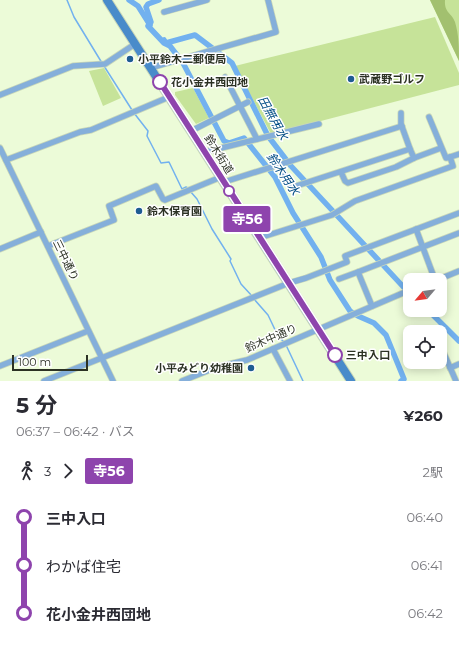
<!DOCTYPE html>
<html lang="ja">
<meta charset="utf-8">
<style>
:root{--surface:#fff;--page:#f2f2f3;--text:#2b2b33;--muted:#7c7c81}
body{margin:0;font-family:Montserrat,"Noto Sans JP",sans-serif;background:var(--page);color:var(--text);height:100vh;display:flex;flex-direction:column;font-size:15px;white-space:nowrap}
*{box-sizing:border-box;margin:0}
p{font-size:13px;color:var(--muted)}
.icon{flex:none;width:22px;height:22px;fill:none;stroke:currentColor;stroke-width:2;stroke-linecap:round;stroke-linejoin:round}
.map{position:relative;height:381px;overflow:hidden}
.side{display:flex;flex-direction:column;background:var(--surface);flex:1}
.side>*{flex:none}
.badge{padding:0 8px;border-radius:3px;font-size:14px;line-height:26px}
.needle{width:26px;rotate:241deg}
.tools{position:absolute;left:403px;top:273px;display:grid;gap:8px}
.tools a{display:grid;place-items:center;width:44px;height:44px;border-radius:8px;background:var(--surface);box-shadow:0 2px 10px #0003;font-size:20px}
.scale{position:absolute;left:12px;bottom:10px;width:76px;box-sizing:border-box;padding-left:4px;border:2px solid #2c3224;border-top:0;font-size:11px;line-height:14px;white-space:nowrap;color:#2c3224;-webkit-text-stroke:3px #fff;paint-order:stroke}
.map>.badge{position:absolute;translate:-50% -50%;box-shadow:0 0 0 2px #fff}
.legs{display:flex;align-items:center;gap:6px;height:44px;padding:0 16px;font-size:13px}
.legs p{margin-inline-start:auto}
.overview{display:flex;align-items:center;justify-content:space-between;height:68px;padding:0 16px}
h1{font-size:22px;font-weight:700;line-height:30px}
ul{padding:0 16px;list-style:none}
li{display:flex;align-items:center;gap:14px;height:48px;font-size:15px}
li i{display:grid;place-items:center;width:6px;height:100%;margin:0 5px;background:currentColor}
li i::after{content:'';width:10px;height:10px;margin:-5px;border:3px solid;border-radius:50%;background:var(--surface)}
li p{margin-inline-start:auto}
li:first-child i{background:linear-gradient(#0000 50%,currentColor 0)}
li:last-child i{background:linear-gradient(currentColor 50%,#0000 0)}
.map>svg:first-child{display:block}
.green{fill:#c6e399}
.forest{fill:#a2c06f}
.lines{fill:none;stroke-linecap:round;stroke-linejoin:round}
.stream{stroke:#72b1ef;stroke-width:1.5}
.canal{stroke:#72b1ef;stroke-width:5.5}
.street-casing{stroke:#c9d7b8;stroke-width:7}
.secondary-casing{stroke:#c9d7b8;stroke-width:10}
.street{stroke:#85afda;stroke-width:5.5}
.secondary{stroke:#498bca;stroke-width:8}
.line-1-casing{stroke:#fff;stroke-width:9}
.line-1{stroke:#8e44ad;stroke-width:6}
.poi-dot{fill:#1e5c92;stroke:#fff;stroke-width:1.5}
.stop-1-dot{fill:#fff;stroke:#8e44ad;stroke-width:2}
.labels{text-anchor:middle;stroke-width:3;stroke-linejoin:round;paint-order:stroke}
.poi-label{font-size:11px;font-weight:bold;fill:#2c3224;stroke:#fff;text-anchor:start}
.stop-label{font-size:11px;font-weight:bold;fill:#2c3224;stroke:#fff;text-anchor:start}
.street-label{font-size:11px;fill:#2c3224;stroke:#fff}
.water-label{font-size:12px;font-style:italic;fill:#004c84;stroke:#fff}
</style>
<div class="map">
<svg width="459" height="381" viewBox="0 0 459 381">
<rect width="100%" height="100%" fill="#ecfbd8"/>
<g class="green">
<path d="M430,0H459V61Z"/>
<path d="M435,17L459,73V85L271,134L235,66Z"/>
<path d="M104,68L121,98L103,106L89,71Z"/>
<path d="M193,88L209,118L196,124L175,95V92Z"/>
</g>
<path class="forest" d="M430,0H445C444,13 452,13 455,22C459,35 459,48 459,61Z"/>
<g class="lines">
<g class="stream">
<path d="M67,0L74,17L102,63"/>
<path d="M104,66L132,110"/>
<path d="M134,113L148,131L147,136L161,163L169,162L182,189L186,187L188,188"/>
<path d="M190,191L197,199L212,229L231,259L230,261L241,284L252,296"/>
<path d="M254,299L268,315L278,336L284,342"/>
<path d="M286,345L303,381"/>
</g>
<g class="canal">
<path d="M129,0L138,6L150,25"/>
<path d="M159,0L148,4L146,7L151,22L148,26L164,43L170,46L183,63L224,141L229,143L244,138L275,177L293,213L321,257L330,280L350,311L358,316L374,323L386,335L404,379L401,381"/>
<path d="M164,40L166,43L195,35L232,63L268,136L291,166L410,294"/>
<path d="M428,310L459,341"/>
</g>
<defs>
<g id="street">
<path d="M164,12L207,0"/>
<path d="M150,68L276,32L268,0"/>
<path d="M225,77L257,139"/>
<path d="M0,95L73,66L105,64L135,44"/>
<path d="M191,131L248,102"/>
<path d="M0,148L113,381"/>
<path d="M410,149L414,158L441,148"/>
<path d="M205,152L319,124"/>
<path d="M450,157L459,154"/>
<path d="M6,160L80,132L91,130L169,97"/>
<path d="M278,165L293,187L410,149L401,124V113"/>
<path d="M341,172L345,181L348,183L396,167L414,158"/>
<path d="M224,182L402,126"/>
<path d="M416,229L435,280"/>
<path d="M259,238L332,215L355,201L453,166L450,157L446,158L429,117"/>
<path d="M48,246L114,220L109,206L156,186L163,199L165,200L221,177"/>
<path d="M0,249L41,232"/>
<path d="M358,272L459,233"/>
<path d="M339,279L358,272L372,306"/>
<path d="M437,280L459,271"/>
<path d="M273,349L290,381"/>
<path d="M442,349L456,381"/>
<path d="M0,366L88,331"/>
<path d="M450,368L459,364"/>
<path d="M44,381L289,283L306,278L347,262L345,256L459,213"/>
<path d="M182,381L217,367L247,360L410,290"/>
</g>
<path id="secondary" d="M107,0L351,381"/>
</defs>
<use href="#street" class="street-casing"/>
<use href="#secondary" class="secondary-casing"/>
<use href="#street" class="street"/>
<use href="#secondary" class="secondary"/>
</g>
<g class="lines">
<defs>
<path id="line-1" d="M160,82L335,355"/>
</defs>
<use href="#line-1" class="line-1-casing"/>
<use href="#line-1" class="line-1"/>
</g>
<g class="poi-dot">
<circle cx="130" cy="59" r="4"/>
<circle cx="351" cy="79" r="4"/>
<circle cx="139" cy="211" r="4"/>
<circle cx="251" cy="368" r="4"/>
</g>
<g class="stop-1-dot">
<circle cx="160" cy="82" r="7"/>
<circle cx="229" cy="191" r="5"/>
<circle cx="335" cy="355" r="7"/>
</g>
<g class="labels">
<g class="poi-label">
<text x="138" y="63">小平鈴木二郵便局</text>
<text x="359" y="83">武蔵野ゴルフ</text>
<text x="147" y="215">鈴木保育園</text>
<text x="243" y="372" text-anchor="end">小平みどり幼稚園</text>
</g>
<g class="stop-label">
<text x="171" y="86">花小金井西団地</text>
<text x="346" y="359">三中入口</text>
</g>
<g class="street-label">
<text transform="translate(219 154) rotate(58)" y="4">鈴木街道</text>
<text transform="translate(66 260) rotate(64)" y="4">三中通り</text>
<text transform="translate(271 338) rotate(-23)" y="4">鈴木中通り</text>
</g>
<g class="water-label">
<text transform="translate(273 118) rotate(61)" y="4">田無用水</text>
<text transform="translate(283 174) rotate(56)" y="4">鈴木用水</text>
</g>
</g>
</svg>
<div class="tools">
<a><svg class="needle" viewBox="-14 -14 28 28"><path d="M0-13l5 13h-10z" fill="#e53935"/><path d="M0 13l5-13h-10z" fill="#7c7c81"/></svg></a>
<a><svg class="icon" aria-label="locate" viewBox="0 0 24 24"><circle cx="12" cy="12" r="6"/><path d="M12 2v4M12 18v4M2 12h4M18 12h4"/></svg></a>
</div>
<div class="scale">100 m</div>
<b class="badge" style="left:247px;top:219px;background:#8e44ad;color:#fff">寺56</b>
</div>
<section class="side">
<div class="overview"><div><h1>5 分</h1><p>06:37 – 06:42 · バス</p></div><b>¥260</b></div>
<div class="legs"><svg class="icon" aria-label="walk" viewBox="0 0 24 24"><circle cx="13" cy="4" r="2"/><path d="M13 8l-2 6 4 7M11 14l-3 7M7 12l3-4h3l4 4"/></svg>3<svg class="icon" aria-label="forward" viewBox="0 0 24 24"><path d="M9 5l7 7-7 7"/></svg><b class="badge" style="background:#8e44ad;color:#fff">寺56</b><p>2駅</p></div>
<ul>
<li><i style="color:#8e44ad"></i><b>三中入口</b><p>06:40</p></li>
<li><i style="color:#8e44ad"></i><span>わかば住宅</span><p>06:41</p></li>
<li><i style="color:#8e44ad"></i><b>花小金井西団地</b><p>06:42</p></li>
</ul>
</section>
